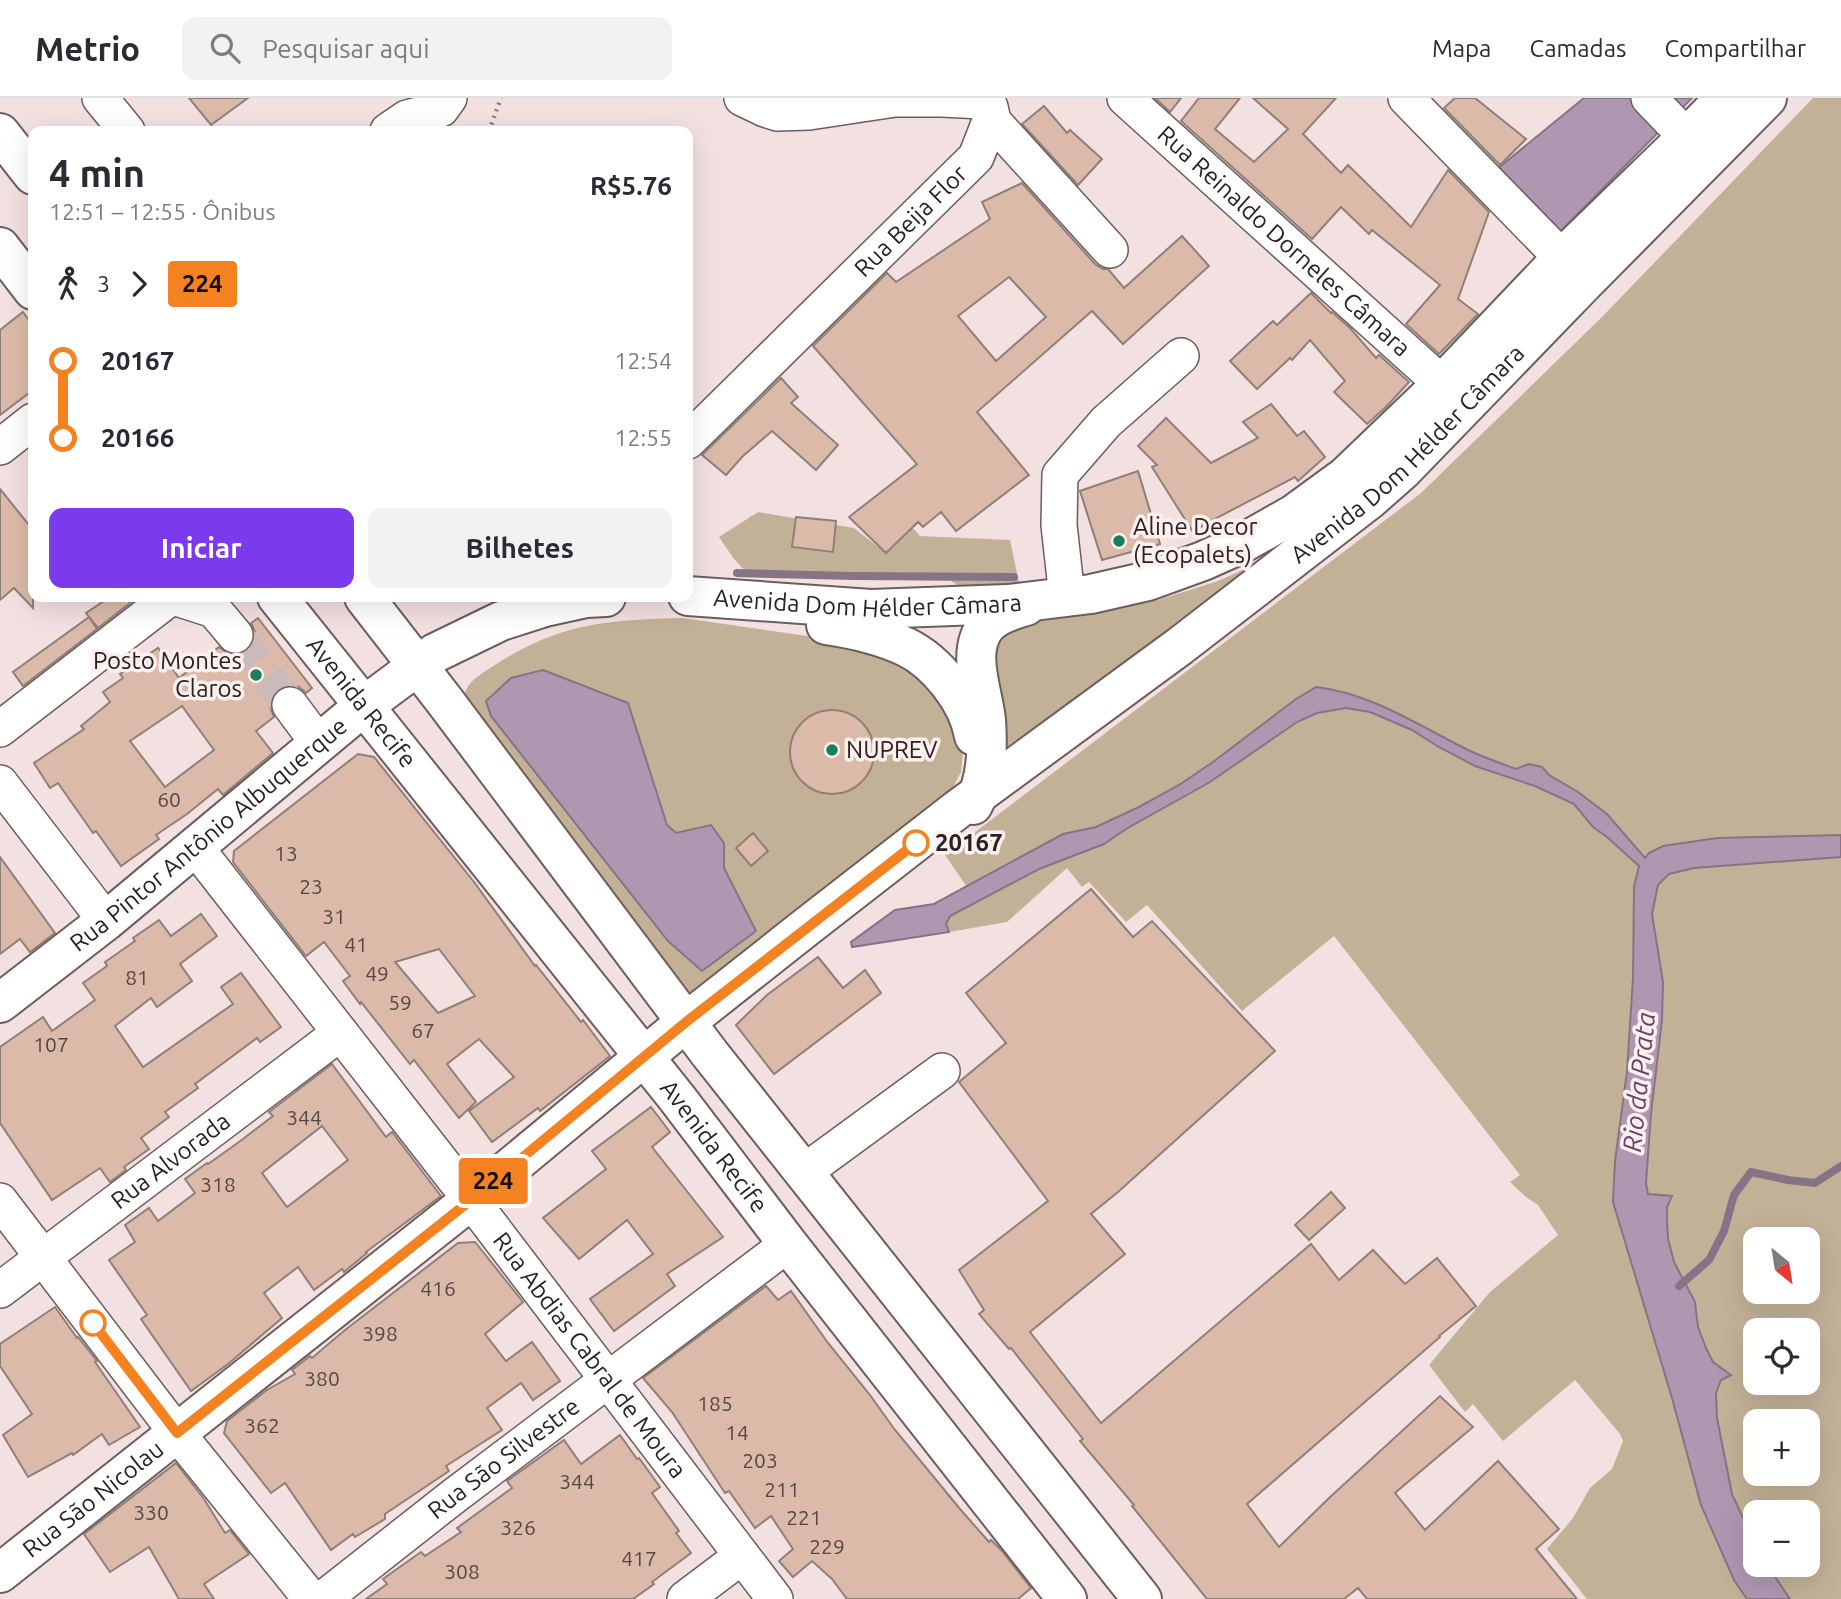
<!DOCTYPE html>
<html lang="pt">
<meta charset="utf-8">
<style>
:root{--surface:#fff;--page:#f2f2f3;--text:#2b2b33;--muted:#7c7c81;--line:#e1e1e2;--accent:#7c3aed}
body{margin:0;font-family:Ubuntu,sans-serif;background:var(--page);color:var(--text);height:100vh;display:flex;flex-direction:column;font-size:26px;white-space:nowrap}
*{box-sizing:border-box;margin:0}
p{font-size:23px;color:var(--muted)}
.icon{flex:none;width:38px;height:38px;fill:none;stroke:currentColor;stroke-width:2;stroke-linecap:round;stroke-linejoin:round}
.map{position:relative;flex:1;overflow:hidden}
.side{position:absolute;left:28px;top:28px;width:665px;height:476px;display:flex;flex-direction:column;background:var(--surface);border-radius:14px;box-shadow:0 7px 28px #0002}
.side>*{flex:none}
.badge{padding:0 14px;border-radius:5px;font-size:24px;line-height:46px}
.needle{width:46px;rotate:150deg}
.buttons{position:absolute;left:1743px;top:1129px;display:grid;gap:14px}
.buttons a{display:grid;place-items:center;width:77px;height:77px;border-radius:14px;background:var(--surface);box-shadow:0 7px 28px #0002;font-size:35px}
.map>.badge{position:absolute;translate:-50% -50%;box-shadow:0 0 0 4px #fff}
.legs{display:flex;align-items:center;gap:10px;height:77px;padding:0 21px;font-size:23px}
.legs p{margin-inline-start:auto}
.summary{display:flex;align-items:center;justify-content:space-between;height:119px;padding:0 21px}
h1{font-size:38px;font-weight:700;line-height:52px}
.button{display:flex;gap:14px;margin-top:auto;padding:14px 21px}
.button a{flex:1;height:80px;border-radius:14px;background:var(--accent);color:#fff;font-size:28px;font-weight:700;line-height:80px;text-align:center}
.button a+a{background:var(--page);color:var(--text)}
ul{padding:0 21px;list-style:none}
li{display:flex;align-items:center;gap:24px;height:77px;font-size:26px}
li i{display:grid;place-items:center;width:10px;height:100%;margin:0 9px;background:currentColor}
li i::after{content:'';width:18px;height:18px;margin:-9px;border:5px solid;border-radius:50%;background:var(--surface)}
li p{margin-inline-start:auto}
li:first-child i{background:linear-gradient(#0000 50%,currentColor 0)}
li:last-child i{background:linear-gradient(currentColor 50%,#0000 0)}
header{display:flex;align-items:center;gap:42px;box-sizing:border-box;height:98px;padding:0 35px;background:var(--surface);border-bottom:2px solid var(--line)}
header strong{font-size:33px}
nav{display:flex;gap:38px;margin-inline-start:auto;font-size:24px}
.search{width:490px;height:63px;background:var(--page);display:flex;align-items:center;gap:18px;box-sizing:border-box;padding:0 24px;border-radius:14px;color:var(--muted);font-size:26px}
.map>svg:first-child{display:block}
.green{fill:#c3b197;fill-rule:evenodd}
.water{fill:#af97b1;stroke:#867486;stroke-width:2}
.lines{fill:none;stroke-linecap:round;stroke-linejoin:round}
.stream{stroke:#867486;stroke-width:8}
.building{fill:#dcbaa9;stroke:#8e8079;stroke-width:2;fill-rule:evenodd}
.minor-tunnel{stroke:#cababa;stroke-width:35;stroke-dasharray:35 18;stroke-linecap:butt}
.minor-casing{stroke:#6d5d5c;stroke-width:38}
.major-casing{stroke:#6d5d5c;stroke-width:42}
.path{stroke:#8a7d7d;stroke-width:4.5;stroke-dasharray:2 5;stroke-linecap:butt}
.minor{stroke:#fff;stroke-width:35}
.major{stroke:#fff;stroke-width:38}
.line-1-casing{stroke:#fff;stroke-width:16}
.line-1{stroke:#f58220;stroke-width:10}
.poi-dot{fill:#197f59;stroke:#fdefee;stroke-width:2.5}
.stop-1-dot{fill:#fff;stroke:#f58220;stroke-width:3.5}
.labels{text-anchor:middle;stroke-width:7;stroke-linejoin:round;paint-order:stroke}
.number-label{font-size:21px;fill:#554844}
.street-label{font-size:24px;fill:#282222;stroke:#fdefee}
.poi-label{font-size:24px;fill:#282222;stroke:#fdefee;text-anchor:start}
.stop-label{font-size:24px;font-weight:bold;fill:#282222;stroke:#fdefee;text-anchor:start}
.water-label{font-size:26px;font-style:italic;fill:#68446b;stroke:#fdefee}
</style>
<header>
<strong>Metrio</strong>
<div class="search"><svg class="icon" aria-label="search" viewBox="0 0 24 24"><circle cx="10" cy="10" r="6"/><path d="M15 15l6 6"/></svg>Pesquisar aqui</div>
<nav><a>Mapa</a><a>Camadas</a><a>Compartilhar</a></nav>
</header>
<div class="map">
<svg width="1841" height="1501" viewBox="0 0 1841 1501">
<rect width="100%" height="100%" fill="#f3e0e0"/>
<g class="green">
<path d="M1813,0H1841V737L1717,740L1663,748L1645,761L1607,716L1578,694L1549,677L1542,669L1529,666L1516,671L1470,653L1329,591L1179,687L1139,710L1096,729L1063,736L967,789L945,757L1421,395L1602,219Z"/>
<path d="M758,414L854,430L886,455L912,429L920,438L1010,442L1021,494L973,497L951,483L750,478L734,461L719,439Z"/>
<path d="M1303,445L994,678V531L1002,525L1057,521L1158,502L1218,483Z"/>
<path d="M683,520L862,546L928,575L964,644L961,674L949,697L698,897L691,895L682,889L464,603C464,599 464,596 466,592C471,580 488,572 498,565C562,524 611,522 683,520Z"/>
<path d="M1346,610L1369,614L1412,632L1437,648L1475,668L1535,688L1574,706L1593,729L1607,739L1639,768L1634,789L1633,880L1627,974L1615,1063L1672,1300L1701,1407L1734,1482L1747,1501H1587L1547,1451L1573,1420L1590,1390L1612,1371L1623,1343L1620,1336L1575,1282L1503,1343L1473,1306L1465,1314L1429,1267L1490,1194L1558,1137L1538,1107L1526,1099L1510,1084L1520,1077L1334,838L1242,913L1147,807L1126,824L1089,784L1082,789L1067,770L1007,824L949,834L946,826L950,818L1039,771L1104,746L1126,731L1210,684L1297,624L1317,615Z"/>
<path d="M1841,759V1501H1790L1767,1467L1808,1466V1414H1755V1446L1732,1396L1717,1320L1716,1295L1721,1282L1730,1277L1713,1264L1706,1250L1698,1229L1695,1204L1674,1164L1668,1141L1667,1109L1648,1097L1646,1085L1649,1041L1662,922L1652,816L1657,787L1669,776L1694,770ZM1755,1141H1808V1194H1755ZM1755,1232H1808V1284H1755ZM1755,1323H1808V1376H1755Z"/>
</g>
<g class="water">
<path d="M1584,0H1692L1558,136L1491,76Z"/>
<path d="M543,572L628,605L667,727L676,735L711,727L724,745V770L756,833L702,873L668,843L491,618L486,603L511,580Z"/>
<path d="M1316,589C1370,595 1418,627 1466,651C1482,659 1500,665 1516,671L1529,666L1542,669L1549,677L1578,694L1607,716L1645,760L1649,755L1663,748L1717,740L1841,737V759L1694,770L1669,776L1658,787L1652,816L1663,884L1662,922L1651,1016L1646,1085L1648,1096L1672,1098L1667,1109V1123L1668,1141L1674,1164L1695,1204L1698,1229L1706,1250L1713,1264L1731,1277L1721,1282L1716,1295L1717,1320L1732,1396L1755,1446V1466L1767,1467L1790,1501H1747L1734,1482L1701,1407L1672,1300L1613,1104L1615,1063L1627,974L1633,880L1634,789L1639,768L1607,739L1593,729L1574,706L1535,688L1475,668L1437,648L1412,632L1370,614L1346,610L1317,615L1297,624L1210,684L1126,731L1104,746L1039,771L950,818L946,826L949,834L852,849L851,844L895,812L934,806L1063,736L1096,729L1139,709L1179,687L1213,664L1296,601Z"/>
</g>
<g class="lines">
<g class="stream">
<path d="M737,475L852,478L1014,479"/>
<path d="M1679,1188L1709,1162L1724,1133L1734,1097L1751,1074L1788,1082L1815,1085L1841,1068"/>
</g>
</g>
<g class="building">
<path d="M189,0H248L211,27Z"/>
<path d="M1155,0H1181L1170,14Z"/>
<path d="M1199,0H1240L1215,31L1254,64L1288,31L1253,0H1336L1303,36L1341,75L1348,67L1411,129L1448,72L1489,114L1458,201L1478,216L1439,256L1406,226L1440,187L1372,132L1369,136L1341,109L1312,141L1181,23Z"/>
<path d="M1455,0H1475L1526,41L1500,67L1444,10Z"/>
<path d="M1044,8L1067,35L1070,32L1102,61L1078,87L1022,26Z"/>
<path d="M1022,85L1095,166L1103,171H1108L1124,190L1182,138L1209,168L1123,246L1092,213L977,314L1029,377L956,433L941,414L923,429L918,424L886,455L849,419L917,366L813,248L887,175L896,184L990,121L982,104ZM1009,179L1046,219L996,263L958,218Z"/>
<path d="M1311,195L1331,215L1332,214L1350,230L1376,260L1379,257L1409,284L1386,309L1367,326L1334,294L1345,283L1310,242L1292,262L1290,260L1257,291L1230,263L1273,223L1277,227Z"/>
<path d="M23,214L33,228V292L0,317V232Z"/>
<path d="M781,280L798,299L791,305L838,347L816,372L772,333L743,358L726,377L702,357Z"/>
<path d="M1271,306L1297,338L1304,333L1325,359L1298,383L1295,379L1207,425L1193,434L1152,369L1157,367L1138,348L1166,320L1211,365L1258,340L1243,324Z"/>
<path d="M1138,373L1160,446L1102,462L1080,393Z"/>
<path d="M0,391L33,432V510L14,490L0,502Z"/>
<path d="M796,419L836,423L833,454L792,449Z"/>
<path d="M110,499H138L98,530L89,519L97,531L23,588L13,574L89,519L86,515Z"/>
<path d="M258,520L312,590L306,595L299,589L288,587L277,591L271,600L270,609L274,619L256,633L273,655L223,697L218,691L187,716L156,737L159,741L121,768L96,733L93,735L58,685L50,690L34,665L84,631L81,628L110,604L103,594L123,580L120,576L158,550L179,580L219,549L229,556L238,557L247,553L254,543L255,534L251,525ZM182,608L214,652L165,689L130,643Z"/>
<circle cx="832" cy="654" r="42"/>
<path d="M358,656L374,659L474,784L535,868L536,867L581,924L583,922L610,958L540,1013L538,1010L492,1044L469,1013L514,979L479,941L447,966L476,1004L459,1020L414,962L410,966L361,904L360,906L343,883L350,878L324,844L306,858L233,764L234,753ZM439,851L475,898L438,915L395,864Z"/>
<path d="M753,735L768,753L751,768L736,750Z"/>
<path d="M0,759L55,835L30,854L20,841L0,856Z"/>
<path d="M1091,791L1133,839L1152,823L1275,953L1118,1094L1091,1116L1125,1156L1030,1234L1101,1325L1311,1146L1339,1182L1373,1152L1405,1186L1437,1160L1476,1208L1439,1238L1440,1239L1247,1406L1279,1449L1328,1401L1440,1298L1473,1329L1395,1395L1425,1432L1498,1363L1559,1431L1536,1451L1577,1501H1367L1358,1490L1344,1501H1207L1132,1408L1134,1407L1080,1343L1083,1341L1011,1250L1009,1251L979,1216L984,1212L959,1172L1048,1103L959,984L1006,945L966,895Z"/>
<path d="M201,816L217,838L180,866L192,883L157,909L151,900L115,928L143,969L233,906L221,889L241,875L281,929L260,944L257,940L195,986L198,990L165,1014L169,1019L141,1040L149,1051L124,1069L126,1072L110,1084L100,1070L52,1102L0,1025V949L43,919L52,933L95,902L83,885L107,868L105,864L135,843L133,840L159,822L171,838Z"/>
<path d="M818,859L843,890L865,872L881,895L774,976L736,927L767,897Z"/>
<path d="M332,966L386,1039L392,1034L441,1098L366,1154L367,1155L344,1174L342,1171L314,1192L298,1169L264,1195L282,1220L228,1266L191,1293L141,1221L147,1217L109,1162L135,1144L125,1127L149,1110L158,1123L195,1095L185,1081L207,1065L208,1066L239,1044L273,1018L269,1014ZM322,1028L348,1062L287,1109L262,1075Z"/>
<path d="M651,1009L670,1034L652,1049L723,1139L667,1176L675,1188L614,1233L590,1201L653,1156L627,1122L579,1161L543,1120L606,1071L592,1053Z"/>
<path d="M1331,1094L1345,1110L1309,1142L1295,1127Z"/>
<path d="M475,1144L523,1204L485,1236L506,1263L532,1244L560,1283L533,1302L521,1285L487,1310L502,1332L446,1368L449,1373L385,1416V1421L355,1439L353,1436L331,1452L285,1385L271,1395L224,1335L227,1323L267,1292L295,1276L292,1272L310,1258L312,1260L345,1232L458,1145Z"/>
<path d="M766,1188L778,1202L791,1193L828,1245L870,1297L895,1332L960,1411L989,1444L991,1442L1002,1453L1031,1490L1018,1501H847L832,1481L812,1463L793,1479L779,1463L793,1451L771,1418L755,1430L729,1393L725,1395L672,1314L643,1280Z"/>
<path d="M55,1209L77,1240L78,1239L97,1263L95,1264L140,1329L109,1347L102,1336L73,1357L72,1355L28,1379L3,1337L32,1316L0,1268V1246Z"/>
<path d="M620,1337L637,1361L639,1360L660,1389L652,1395L679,1433L676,1435L691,1455L652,1484L654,1486L633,1501H366L387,1486L383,1481L421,1454L425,1458L461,1434L457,1430L512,1390L507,1383L564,1342L581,1366Z"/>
<path d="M176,1365L204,1401L225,1435L230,1432L249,1456L204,1486L214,1501H179L149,1449L110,1474L84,1436Z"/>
</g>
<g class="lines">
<path class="minor-tunnel" d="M235,537L290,607"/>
<defs>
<g id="minor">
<path d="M100,0L127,33"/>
<path id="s1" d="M1125,0L1442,286"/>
<path d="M1406,0L1562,160"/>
<path d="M1649,0L1674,26L1689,37"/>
<path d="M991,21L1110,152"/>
<path d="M388,33L407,20L441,11L449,0"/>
<path id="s2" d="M688,343L976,59L992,18L990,9L982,3L942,1H895L809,14L777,15L765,11L742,0"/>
<path d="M0,349L33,323"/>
<path d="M170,499L183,502L214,512L235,537"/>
<path d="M1067,499L1059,427L1060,377L1106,324L1181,258"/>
<path d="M290,607L319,646"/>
<path d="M0,631L171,499"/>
<path d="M0,685L106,823"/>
<path id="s3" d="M196,750L471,1102L775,1501"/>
<path d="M804,1074L942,973"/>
<path d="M0,1103L177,1335L311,1501"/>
<path id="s4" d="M0,1192L340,935"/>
<path id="s5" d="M323,1501L454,1398L788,1146"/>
<path d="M685,1501L742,1458"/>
</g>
<g id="major">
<path d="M0,35L33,77"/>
<path d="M0,149L33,192"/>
<path id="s6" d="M688,498L871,511L1008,506L1091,496L1148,483L1203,463L1241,446L1294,416L1346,378L1442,286L1562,160L1689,37L1725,0"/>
<path id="s7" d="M277,499L677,1000L788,1146L1067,1501"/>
<path d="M364,499L444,602L710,956L1142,1501"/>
<path d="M826,527C854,531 880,537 906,549C937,564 968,603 974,638"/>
<path d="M973,707C987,682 988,651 986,622C983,592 965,553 987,527C997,516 1013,512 1026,508"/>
<path id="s8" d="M0,905L106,823L365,607L435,555L501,523L545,509L586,500L606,499"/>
<path id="s9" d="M0,1475L471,1102L686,924L805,830L958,711L1180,548L1369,402L1403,372L1583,186L1767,0"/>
</g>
</defs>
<use href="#minor" class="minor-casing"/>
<use href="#major" class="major-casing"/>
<path class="path" d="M489,33L501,0"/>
<use href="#minor" class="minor"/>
<use href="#major" class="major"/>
</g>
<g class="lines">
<defs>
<path id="line-1" d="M93,1225L177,1335L471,1102L686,924L916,745"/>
</defs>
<use href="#line-1" class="line-1-casing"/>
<use href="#line-1" class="line-1"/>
</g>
<g class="poi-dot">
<circle cx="1119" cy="443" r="7"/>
<circle cx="256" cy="577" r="7"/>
<circle cx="832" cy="652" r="7"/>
</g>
<g class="stop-1-dot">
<circle cx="916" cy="745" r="12"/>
<circle cx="93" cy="1225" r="12"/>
</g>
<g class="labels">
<g class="number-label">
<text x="169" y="709">60</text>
<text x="286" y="763">13</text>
<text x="311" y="796">23</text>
<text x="334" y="826">31</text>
<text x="356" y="854">41</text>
<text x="377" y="883">49</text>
<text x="137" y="887">81</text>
<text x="400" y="912">59</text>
<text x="423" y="940">67</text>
<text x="51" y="954">107</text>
<text x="304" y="1027">344</text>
<text x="218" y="1094">318</text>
<text x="438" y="1198">416</text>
<text x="380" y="1243">398</text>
<text x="322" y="1288">380</text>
<text x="715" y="1313">185</text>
<text x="262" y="1335">362</text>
<text x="737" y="1342">14</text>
<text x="760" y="1370">203</text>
<text x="577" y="1391">344</text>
<text x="782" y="1399">211</text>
<text x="151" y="1422">330</text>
<text x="804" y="1427">221</text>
<text x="518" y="1437">326</text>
<text x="827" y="1456">229</text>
<text x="639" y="1468">417</text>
<text x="462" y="1481">308</text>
</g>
<g class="street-label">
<text dy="8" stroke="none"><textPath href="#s2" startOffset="313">Rua Beija Flor</textPath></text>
<text dy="8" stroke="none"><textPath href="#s1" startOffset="214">Rua Reinaldo Dorneles Câmara</textPath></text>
<text dy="8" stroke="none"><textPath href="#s9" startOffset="1799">Avenida Dom Hélder Câmara</textPath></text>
<text dy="8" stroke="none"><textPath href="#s6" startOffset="180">Avenida Dom Hélder Câmara</textPath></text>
<text dy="8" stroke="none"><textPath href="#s7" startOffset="135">Avenida Recife</textPath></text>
<text dy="8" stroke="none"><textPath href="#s8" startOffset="268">Rua Pintor Antônio Albuquerque</textPath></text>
<text dy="8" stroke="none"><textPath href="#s7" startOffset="702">Avenida Recife</textPath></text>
<text dy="8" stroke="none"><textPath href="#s4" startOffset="214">Rua Alvorada</textPath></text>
<text dy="8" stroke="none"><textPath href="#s3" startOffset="642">Rua Abdias Cabral de Moura</textPath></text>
<text dy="8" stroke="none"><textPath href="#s5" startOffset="229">Rua São Silvestre</textPath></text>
<text dy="8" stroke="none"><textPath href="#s9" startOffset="119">Rua São Nicolau</textPath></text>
</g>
<g class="poi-label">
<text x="1133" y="437">Aline Decor<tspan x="1133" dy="28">(Ecopalets)</tspan></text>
<text x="242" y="571" text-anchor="end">Posto Montes<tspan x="242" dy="28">Claros</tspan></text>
<text x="846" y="660">NUPREV</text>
</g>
<g class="stop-label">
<text x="935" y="753">20167</text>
</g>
<g class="water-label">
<text transform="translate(1639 984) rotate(-84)" y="9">Rio da Prata</text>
</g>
</g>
</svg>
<div class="buttons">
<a><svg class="needle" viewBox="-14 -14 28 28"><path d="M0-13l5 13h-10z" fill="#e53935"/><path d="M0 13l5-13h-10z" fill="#7c7c81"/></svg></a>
<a><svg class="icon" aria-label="locate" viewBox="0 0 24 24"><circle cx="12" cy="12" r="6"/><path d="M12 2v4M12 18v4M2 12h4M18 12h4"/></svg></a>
<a>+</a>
<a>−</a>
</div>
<b class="badge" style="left:493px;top:1083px;background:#f58220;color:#111">224</b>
<section class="side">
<div class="summary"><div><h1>4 min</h1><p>12:51 – 12:55 · Ônibus</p></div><b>R$5.76</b></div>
<div class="legs"><svg class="icon" aria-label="walk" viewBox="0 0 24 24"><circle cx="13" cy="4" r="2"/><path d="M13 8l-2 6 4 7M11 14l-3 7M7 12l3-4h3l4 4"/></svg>3<svg class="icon" aria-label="forward" viewBox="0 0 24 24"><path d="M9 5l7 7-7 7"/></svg><b class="badge" style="background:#f58220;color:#111">224</b></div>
<ul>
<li><i style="color:#f58220"></i><b>20167</b><p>12:54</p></li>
<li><i style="color:#f58220"></i><b>20166</b><p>12:55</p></li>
</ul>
<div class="button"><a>Iniciar</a><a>Bilhetes</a></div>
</section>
</div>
